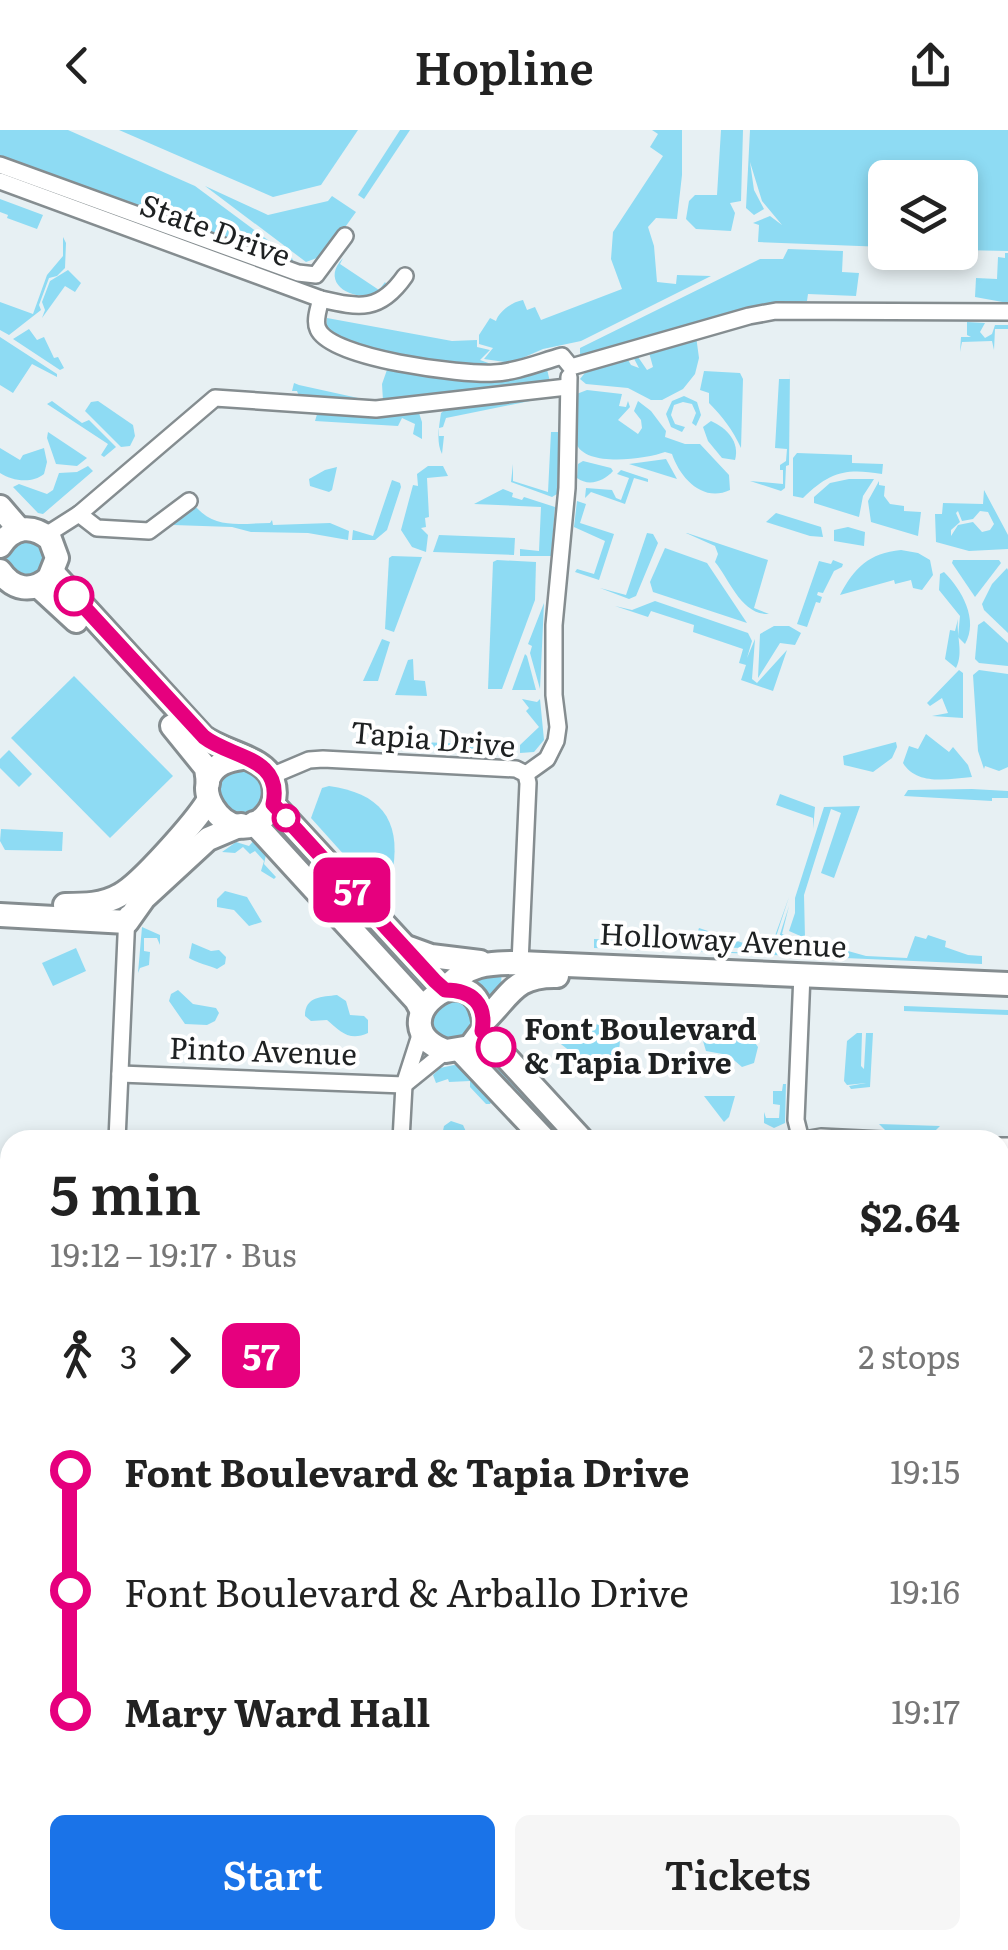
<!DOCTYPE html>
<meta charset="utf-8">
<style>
:root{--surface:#fff;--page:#f6f6f6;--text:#222;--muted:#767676;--accent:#1a73e8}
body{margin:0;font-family:Literata,serif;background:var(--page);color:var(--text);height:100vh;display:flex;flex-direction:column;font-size:38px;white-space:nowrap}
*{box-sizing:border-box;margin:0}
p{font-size:32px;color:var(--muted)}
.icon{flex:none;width:55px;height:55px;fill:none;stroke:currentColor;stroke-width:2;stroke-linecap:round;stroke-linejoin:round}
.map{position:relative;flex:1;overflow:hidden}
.side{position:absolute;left:0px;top:1000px;width:1010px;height:820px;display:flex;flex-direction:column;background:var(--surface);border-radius:30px 30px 0 0;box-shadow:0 5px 15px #0003}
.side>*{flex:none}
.badge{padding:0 20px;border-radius:15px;font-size:35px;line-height:65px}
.controls{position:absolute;left:868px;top:30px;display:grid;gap:20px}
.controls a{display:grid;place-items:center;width:110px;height:110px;border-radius:15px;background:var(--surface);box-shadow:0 5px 15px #0003;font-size:50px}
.map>.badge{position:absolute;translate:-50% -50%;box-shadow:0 0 0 5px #fff}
.legs{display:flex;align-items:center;gap:15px;height:110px;padding:0 50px;font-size:32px}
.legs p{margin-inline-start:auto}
.summary{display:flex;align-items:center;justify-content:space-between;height:170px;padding:0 50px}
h1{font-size:55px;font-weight:600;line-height:75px}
.primary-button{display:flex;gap:20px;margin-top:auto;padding:20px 50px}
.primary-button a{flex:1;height:115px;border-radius:15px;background:var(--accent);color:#fff;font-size:40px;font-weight:600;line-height:115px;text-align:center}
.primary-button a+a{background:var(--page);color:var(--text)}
ul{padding:0 50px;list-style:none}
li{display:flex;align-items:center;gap:35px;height:120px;font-size:38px}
li i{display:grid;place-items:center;width:15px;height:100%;margin:0 12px;background:currentColor}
li i::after{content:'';width:25px;height:25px;margin:-12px;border:8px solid;border-radius:50%;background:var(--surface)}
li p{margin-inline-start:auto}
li:first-child i{background:linear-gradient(#0000 50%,currentColor 0)}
li:last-child i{background:linear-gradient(currentColor 50%,#0000 0)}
header{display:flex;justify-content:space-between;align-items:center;height:130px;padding:0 50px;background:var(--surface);font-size:45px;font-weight:600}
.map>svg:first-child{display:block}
.green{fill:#8edbf3;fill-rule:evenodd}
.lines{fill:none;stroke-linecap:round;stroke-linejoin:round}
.street-casing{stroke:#858d90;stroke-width:20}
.secondary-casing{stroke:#858d90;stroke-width:28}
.street{stroke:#fff;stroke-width:15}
.secondary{stroke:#fff;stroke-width:22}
.line-1-casing{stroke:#fff;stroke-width:22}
.line-1{stroke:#e6007e;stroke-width:15}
.stop-1-dot{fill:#fff;stroke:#e6007e;stroke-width:5}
.labels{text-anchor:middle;stroke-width:8;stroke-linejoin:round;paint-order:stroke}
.street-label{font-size:30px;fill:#1e2122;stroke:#fff}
.stop-label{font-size:30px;font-weight:bold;fill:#1e2122;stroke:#fff;text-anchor:start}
</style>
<header><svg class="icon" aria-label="back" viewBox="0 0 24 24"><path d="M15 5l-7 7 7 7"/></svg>Hopline<svg class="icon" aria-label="share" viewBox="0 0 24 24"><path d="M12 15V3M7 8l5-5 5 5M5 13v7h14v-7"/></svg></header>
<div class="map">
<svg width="1008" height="1820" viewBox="0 0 1008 1820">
<rect width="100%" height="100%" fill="#e7f0f3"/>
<g class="green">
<path d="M0,0H68L195,56L292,128L294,133L0,28Z"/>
<path d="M119,0H358L321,55L273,67Z"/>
<path d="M400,0H410L364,69L358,65Z"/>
<path d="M652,0H682V45L677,89L656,88L648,97L654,116L657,152L676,154L677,145L711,146L581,211L543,219L511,233L484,229L493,218L479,214V205L490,188L496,191C499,181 512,172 523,170L527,180L535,177L541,190L622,159L611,129L613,102L663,26L650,17L658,4Z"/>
<path d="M721,0H743L741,71L730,73L735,83L731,101L696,99L686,89L689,71L695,65H717Z"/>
<path d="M750,0H1008V121L960,120V48H885V117L758,112L759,95L753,93L770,86L782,95L762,71L750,32L754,60L764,79L754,85L746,78Z"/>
<path d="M205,56L268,85L328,71L332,66L356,82L325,125L306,132Z"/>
<path d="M0,69L43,85L37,99L7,88L8,85L0,82Z"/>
<path d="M63,107L66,113L65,138L57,146L49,148L39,175L41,180L9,205L0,200V172L33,184L47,145L63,126Z"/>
<path d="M788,119L843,121L842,142L859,143L856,166L808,164L807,171L770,175L580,227V218L760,129H783Z"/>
<path d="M1005,123H1008V173L975,167L976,148L997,149L998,127L1005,128Z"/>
<path d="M343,128L340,134L379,160L385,152L388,156C368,179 314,158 343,128Z"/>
<path d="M68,140L81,153L75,162L65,156L42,188L45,180L42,172L50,151Z"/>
<path d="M327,188L452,211L477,210V217L490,220L480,230L494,235C455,234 348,227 326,195Z"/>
<path d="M967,192L985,193L980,202L985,208L992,204L995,195H1008V199H995L994,220L992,211L962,212L960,222L961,207H971L967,205Z"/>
<path d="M29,199L37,210L44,207L54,228L58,227L64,238L60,240L13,209Z"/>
<path d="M696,206L699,228L695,244L683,259L662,270H651L628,258L586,254L580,249L588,239L625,225L631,235L639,238L631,223L636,224L647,240L653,237L648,219Z"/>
<path d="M0,207L57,244V247L32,234L13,263L0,255Z"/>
<path d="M535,236L547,239L550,252L383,271L382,254L388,237C439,250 487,255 535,236Z"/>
<path d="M790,239L789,335L786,336L785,358L781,361L750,351L783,354V340H780V335L786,331L787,319L775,318L779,249H790Z"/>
<path d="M704,241L740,243L743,249L741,318C733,300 722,286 709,273V263L700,260Z"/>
<path d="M294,253L299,255L358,268L357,271L299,266L297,261H292Z"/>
<path d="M587,260L622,264L619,276L626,277L628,271L630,277L618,290L638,304L642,298L641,290L634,281L638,271L651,281L666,301L665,307L685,314H700L729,345L730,360C703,373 680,348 672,324L665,322C646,329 585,338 576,313C571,300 574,280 574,265Z"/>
<path d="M535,266V270L446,288L443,297L439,298V306H444L442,324C436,312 439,297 441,283L446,279Z"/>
<path d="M684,266L697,272L701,285L696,296L692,293L696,283L692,274L683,272L674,275L671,285L675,294L685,297L682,302L671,297L666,284L672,271Z"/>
<path d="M52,271L82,293L89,290L116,317L104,327L101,325L108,314L47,274Z"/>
<path d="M98,271L133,295L135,306L130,316L121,317L85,281L91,272Z"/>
<path d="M318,281L419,283L422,292V309L413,304L415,294L402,288L398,296L315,291Z"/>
<path d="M711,291C727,298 740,312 735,330L722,328L708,311L703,297Z"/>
<path d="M48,302L87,328L77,336L56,334L47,308Z"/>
<path d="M551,302H560L557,364L552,367L511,352L513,334V351L548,362Z"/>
<path d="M0,318L20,330L23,325L44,318L47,332L44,344C32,354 12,351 0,343Z"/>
<path d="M797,323L852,325V333L883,334L882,344C845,338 830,342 803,368L793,366V328Z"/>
<path d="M666,329L677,349L629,334Z"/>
<path d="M583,331L611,338L613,341C604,351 589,357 577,348L578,334Z"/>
<path d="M88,336L93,341L43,384L38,383L13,357L19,354L47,364L53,360L59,343L77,342Z"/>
<path d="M428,336H443L448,346L427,348L429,387L425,388L426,397L421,398L428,405L426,422L412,417L401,400L413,355L418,356L417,344Z"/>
<path d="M337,337L332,360L329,362L310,356L309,349L325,340Z"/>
<path d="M621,340L648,349V352L634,348L625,374L591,362L585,368L586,358L612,360L616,368L621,370L629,348L617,344Z"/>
<path d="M849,349H874L863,366L859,387L814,373V367L830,353Z"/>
<path d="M392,350L400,353L401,357L387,400L375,410H352L353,400L373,406Z"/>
<path d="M879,351V355L885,356L884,366L890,374L904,376V381L921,382L918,406L871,392L868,371Z"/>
<path d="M503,359L513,363L512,367L522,370L524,367L555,377L551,426H520V419L539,421L541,377L474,374Z"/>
<path d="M984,360L1008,405V419L969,421L936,412L935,384H942L943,373L983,374ZM958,381L962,391L973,389L980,381L988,382L994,394L990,400L982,402L973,392L958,395L951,406V400L960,392L956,383Z"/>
<path d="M577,371L586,374L580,393L614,404L599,450L575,442L577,439L594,444L605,411L574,397Z"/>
<path d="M195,376C216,400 240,393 270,393L272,390L273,395L330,393L349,401L348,410L308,403L251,402L232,397L173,395Z"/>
<path d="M776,383L821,397L823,407L810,406L766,392Z"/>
<path d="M848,397L865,402L864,416L834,411V400Z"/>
<path d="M647,403L653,404L658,413L636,466L629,469L600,458L626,465Z"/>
<path d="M686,403H687L768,430L754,478L769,484C741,485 730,450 715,432L718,424L715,416Z"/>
<path d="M439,405L515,408L514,425L433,422Z"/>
<path d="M38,408L50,428L36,450L23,451L4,433V425L12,411Z"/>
<path d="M665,418L707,433L747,493L653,462L650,452Z"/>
<path d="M901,420L918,423L930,430L933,445L922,460L913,458L911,450L895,454L894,450L840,465C854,438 869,423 901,420Z"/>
<path d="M392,426L422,427L394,502L385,499L389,428Z"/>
<path d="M497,430L536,432L535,470L502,559H488L493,432Z"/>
<path d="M833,430L843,434L842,437L834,441L823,463L818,462L817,465L822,467L820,473L816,472L807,497L797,494L819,431L831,434Z"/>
<path d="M953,430H999L1001,433L975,467L952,433Z"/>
<path d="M1007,438L1008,440V503L984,480L982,474L992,454Z"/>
<path d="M944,442C962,460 979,490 965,514L958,507L960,486L939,460L940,444Z"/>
<path d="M655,471L748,503L752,511L747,528L755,509L752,549L757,553L787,520L773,561L741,550L746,535L739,533L743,519L693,502L694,495L651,481L648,487L615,476L632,480Z"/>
<path d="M544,473L540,559L530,523L532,516L528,514Z"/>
<path d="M958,489C956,505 964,523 956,538L945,529L950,500L955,501Z"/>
<path d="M984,491L1008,513V536L979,533L975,529L978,495Z"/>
<path d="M774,496H789L801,503L795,515L780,513L758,548L760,504Z"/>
<path d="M382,509L390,512L378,551H363Z"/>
<path d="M525,524L527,526L536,560H512Z"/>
<path d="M413,529L414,550L425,551L427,566L395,565L408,530Z"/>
<path d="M959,540L963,543V588L932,586L948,583L942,568L930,576L927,573Z"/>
<path d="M979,540L1008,544V637L999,641L985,636L984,639L978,621L973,545Z"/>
<path d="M74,546L173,646L110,708L11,608Z"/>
<path d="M522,569L537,572L540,569L544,610L534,622L520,623V615L539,597L526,581L529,578Z"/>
<path d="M926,604L949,622L953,617L968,635L972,647C949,649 917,656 903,633L909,616L918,619Z"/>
<path d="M397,611L517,616V623L397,618Z"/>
<path d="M896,612L897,617L892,628L873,642L844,635L843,626Z"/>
<path d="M9,620L32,644L19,657L0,638V629Z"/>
<path d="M246,636L265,652L266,665L255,682L235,687L216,670L220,646Z"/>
<path d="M329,656C379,663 401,688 393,739L364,747L311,688L322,658Z"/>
<path d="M972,659L1008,661V668H992V671L904,666L908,660Z"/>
<path d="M780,664L815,677L813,699V688L776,675Z"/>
<path d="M860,676L834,748L821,743L841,683L831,679L804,765L805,808L789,801L795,783V768L824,677Z"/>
<path d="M276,689L428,855L419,863L265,699Z"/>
<path d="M1,699L63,702L62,721L5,720L0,711Z"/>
<path d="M255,709L267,720L264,734L276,747L274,749L261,741L264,731L255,721L250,724L243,717L235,723L222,722L236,712L249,716Z"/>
<path d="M225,761L247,767L262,792L249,796L234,780L217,777V769Z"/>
<path d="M789,767L772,819L712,817L713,809L697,804L699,798L752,816L754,812L771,817Z"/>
<path d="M789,776L782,804L798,810L795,826L687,821L774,823Z"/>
<path d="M142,797L160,805V815L157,808H144V821L150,822L149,835L140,838L138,843Z"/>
<path d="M928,805L946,811L945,817L968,825L982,826V834L822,827L823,814L866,826L907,828L915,806L926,809Z"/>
<path d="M594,809L656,812H658L655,820L594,818Z"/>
<path d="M192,813L211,821L219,820L226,827L225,834L217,839C210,836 195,832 189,828Z"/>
<path d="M76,818L86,841L53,856L42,833Z"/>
<path d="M502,836L501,856L489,867L463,850Z"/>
<path d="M178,860L193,874L216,878L219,883L215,891L207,895L185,894L169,871L171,864Z"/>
<path d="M337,865L346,871L350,885L364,886L368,890V903C349,912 340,901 327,890L311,891L305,886C305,866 322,867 337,865Z"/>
<path d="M456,867L469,875C475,898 472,904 451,913L431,902L429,882Z"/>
<path d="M904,876L1008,880V885L904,881Z"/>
<path d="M572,894C582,896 594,892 605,896C633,906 618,936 589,936L548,904L554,899Z"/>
<path d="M717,900C735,898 748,901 758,917L754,933L742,937L728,925L706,921L703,911Z"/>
<path d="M857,903H862L861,936L864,939L866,903H873L870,957L851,959L849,956L866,953L847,955L844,951L847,911Z"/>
<path d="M485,915L570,1010H553L474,925Z"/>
<path d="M454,935L461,936L493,970L490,974H486L470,957V951L449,952L448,949L436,953L433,945L440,938Z"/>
<path d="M783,954H786L785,993L774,998L764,993V982L766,988H779L780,975L773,974V961H782Z"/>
<path d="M704,966H735L729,987L724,992Z"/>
<path d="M451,991L463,995L468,1006L472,1004L477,1010H441L444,996Z"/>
<path d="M879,994L940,996L929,1007L890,1005Z"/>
<path d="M1000,1347L1008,1352V1576H1000Z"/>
<path d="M0,1357L10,1358V1398H0Z"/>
</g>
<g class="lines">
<defs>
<g id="street">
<path d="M0,35L298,143L316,145L345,106"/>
<path d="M0,51L321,169C360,178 380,182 405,146"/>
<path d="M321,169C319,177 314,191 318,199C331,229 463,245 494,243C517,242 540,232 562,226L571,237L749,186L776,181L1008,182"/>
<path d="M79,384L215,268L376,279L567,257"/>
<path d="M46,405L79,384L97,398L149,401L189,371"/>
<path d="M526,644L547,629L556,611L558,597L554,565V495L567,358L569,247"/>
<path d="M271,646L309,630L323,629L516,639L526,644L528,653L520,833"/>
<path d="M120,944L404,955"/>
<path d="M404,955L446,921"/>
<path d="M117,1010L127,784"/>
<path d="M401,1010L404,955L422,899"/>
<path d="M801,1010L796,990L802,844"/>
<path d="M804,1010L821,1007L883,1010"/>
<path d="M1000,1016H1008"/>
<path d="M0,1080H10"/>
<path d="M0,1352L10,1353"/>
<path d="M0,1406H10"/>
<path d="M10,1608L4,1758L10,1772"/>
<path d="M786,1810L787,1820"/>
<path d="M78,1820L79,1810"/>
<path d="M361,1820L362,1810"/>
<path d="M499,1820L509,1810"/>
<path d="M753,1820L754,1810"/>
</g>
<g id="secondary">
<path d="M0,377L19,399"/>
<path d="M0,416C13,396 32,394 50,409L57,428L49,448C32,463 13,460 0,441"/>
<path d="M53,443L203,607C224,623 266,627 273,651C276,661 275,672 269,681C232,734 166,637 242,628"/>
<path d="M38,456L76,491"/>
<path d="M172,596L206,638L208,653"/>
<path d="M273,674L445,860"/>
<path d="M254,693L416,870L422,881"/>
<path d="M65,775C84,775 103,775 120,765C140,755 196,691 208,671"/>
<path d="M0,785L127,792L144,768L208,709L241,695"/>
<path d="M409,818L431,826L480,832"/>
<path d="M445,860C466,833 489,833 520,833L1008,854"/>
<path d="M484,891C511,865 514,845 557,846"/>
<path d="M484,891C472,814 374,895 446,921L470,917L482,901L582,1010"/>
<path d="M461,921L545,1010"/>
<path d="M1000,1335L1008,1339"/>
<path d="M1000,1586H1008"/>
</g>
</defs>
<use href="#street" class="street-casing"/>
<use href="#secondary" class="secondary-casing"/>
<use href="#street" class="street"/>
<use href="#secondary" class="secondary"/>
</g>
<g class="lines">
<defs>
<path id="line-1" d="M74,466L204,607C231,628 283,627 273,674L435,851L445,860C472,860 487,874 482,901L496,917"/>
</defs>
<use href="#line-1" class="line-1-casing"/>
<use href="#line-1" class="line-1"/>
</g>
<g class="stop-1-dot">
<circle cx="74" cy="466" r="18"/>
<circle cx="286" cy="688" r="12"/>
<circle cx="496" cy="917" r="18"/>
</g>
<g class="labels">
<g class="street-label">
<text transform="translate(215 101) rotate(20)" y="10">State Drive</text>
<text transform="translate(433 610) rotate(5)" y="10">Tapia Drive</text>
<text transform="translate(723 811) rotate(3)" y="10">Holloway Avenue</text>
<text transform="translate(263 922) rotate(2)" y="10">Pinto Avenue</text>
</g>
<g class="stop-label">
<text x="524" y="910">Font Boulevard<tspan x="524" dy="34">&amp; Tapia Drive</tspan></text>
</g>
</g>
</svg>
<div class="controls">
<a><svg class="icon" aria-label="layers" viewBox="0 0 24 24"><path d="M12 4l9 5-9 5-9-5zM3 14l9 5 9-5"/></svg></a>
</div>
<b class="badge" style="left:352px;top:760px;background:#e6007e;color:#fff">57</b>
<section class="side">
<div class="summary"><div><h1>5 min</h1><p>19:12 – 19:17 · Bus</p></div><b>$2.64</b></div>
<div class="legs"><svg class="icon" aria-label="walk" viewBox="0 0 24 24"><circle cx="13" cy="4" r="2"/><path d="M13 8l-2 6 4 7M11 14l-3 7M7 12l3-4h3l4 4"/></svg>3<svg class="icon" aria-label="forward" viewBox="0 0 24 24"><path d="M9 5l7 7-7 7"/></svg><b class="badge" style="background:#e6007e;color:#fff">57</b><p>2 stops</p></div>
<ul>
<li><i style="color:#e6007e"></i><b>Font Boulevard &amp; Tapia Drive</b><p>19:15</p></li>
<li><i style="color:#e6007e"></i><span>Font Boulevard &amp; Arballo Drive</span><p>19:16</p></li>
<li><i style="color:#e6007e"></i><b>Mary Ward Hall</b><p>19:17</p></li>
</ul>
<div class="primary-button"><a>Start</a><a>Tickets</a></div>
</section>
</div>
